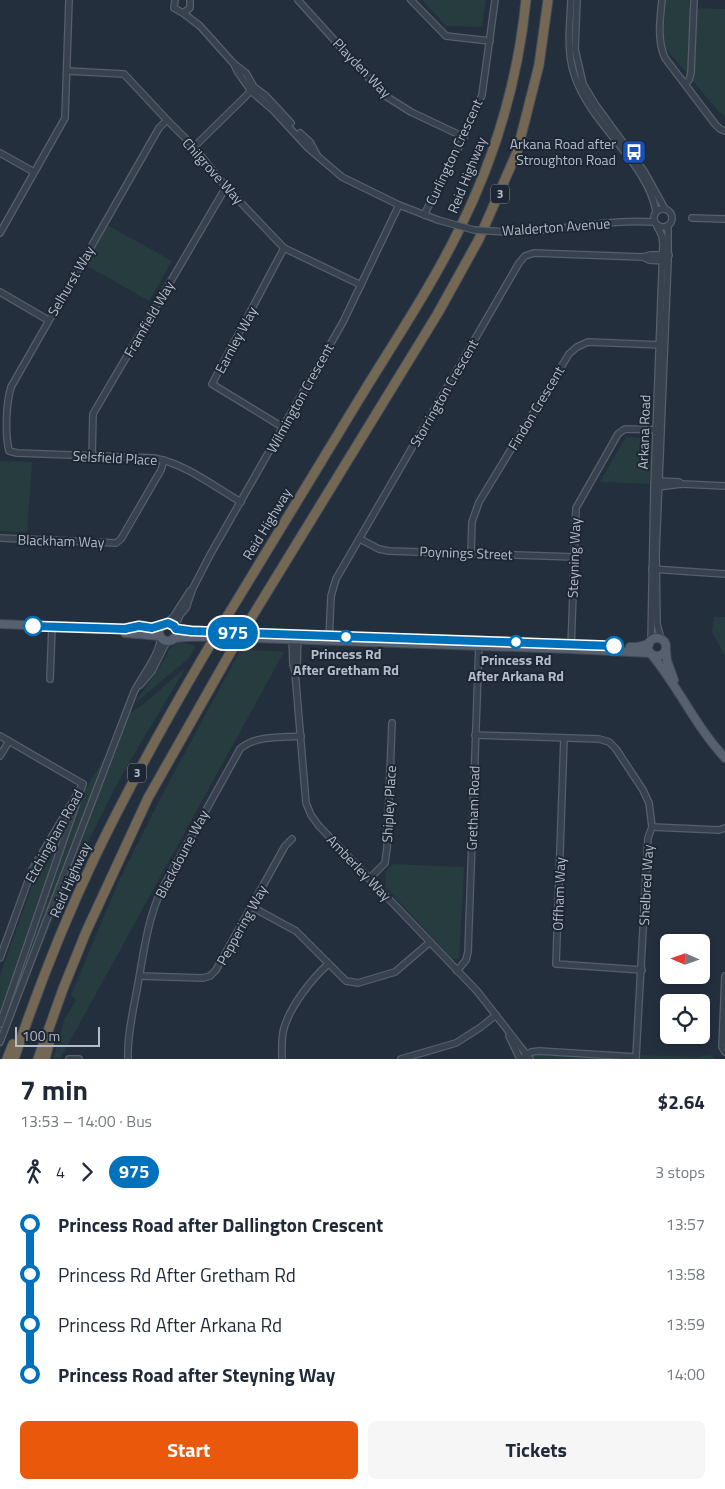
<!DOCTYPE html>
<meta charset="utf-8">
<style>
:root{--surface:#fff;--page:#f6f6f7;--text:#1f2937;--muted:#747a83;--accent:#ea580c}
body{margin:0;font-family:"Titillium Web",sans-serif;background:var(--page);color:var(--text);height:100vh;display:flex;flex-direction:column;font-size:19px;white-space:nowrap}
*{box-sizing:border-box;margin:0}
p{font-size:16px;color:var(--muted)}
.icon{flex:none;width:28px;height:28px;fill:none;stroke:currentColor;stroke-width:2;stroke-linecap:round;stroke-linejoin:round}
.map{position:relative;height:1059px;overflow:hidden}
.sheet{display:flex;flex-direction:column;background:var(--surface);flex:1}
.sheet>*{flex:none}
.badge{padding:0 10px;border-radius:16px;font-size:18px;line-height:32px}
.needle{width:32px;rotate:272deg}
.controls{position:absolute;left:660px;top:934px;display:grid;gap:10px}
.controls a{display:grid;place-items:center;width:50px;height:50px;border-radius:8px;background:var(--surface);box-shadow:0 2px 8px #0003;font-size:25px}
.scale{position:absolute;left:15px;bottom:12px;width:85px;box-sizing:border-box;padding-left:5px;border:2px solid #b4bcc9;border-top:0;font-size:14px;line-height:18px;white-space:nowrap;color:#b4bcc9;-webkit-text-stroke:4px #1d2633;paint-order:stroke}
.map>.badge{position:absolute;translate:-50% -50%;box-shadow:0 0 0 2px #fff}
.legs{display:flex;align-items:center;gap:8px;height:55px;padding:0 20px;font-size:16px}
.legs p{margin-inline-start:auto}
.overview{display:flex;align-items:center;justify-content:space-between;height:85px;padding:0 20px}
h1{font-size:28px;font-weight:700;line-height:38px}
.action{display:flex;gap:10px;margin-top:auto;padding:10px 20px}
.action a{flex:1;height:58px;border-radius:8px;background:var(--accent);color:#fff;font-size:20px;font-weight:700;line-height:58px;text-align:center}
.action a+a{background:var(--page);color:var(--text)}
ul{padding:0 20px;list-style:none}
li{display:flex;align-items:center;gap:18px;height:50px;font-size:19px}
li i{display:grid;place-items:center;width:8px;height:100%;margin:0 6px;background:currentColor}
li i::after{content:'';width:12px;height:12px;margin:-6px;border:4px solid;border-radius:50%;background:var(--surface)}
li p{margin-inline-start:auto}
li:first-child i{background:linear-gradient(#0000 50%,currentColor 0)}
li:last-child i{background:linear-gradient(currentColor 50%,#0000 0)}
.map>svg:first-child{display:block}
.green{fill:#263c3f}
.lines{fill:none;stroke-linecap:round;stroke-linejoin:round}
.minor-casing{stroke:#565f6c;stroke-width:8}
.major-casing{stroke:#414a57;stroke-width:10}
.highway-casing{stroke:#434c59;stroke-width:11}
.minor{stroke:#38414e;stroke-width:5.5}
.major{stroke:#56606e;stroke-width:8}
.highway{stroke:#746855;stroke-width:9}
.minor-bridge-casing{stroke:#565f6c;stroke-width:8;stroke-linecap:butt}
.highway-bridge-casing{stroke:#434c59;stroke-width:11;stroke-linecap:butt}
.minor-bridge{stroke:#38414e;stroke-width:5.5}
.highway-bridge{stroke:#746855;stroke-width:9}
.line-1-casing{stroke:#fff;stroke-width:11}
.line-1{stroke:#0072bc;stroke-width:8}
.stop-1-dot{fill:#fff;stroke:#0072bc;stroke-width:2.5}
.labels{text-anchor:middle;stroke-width:4;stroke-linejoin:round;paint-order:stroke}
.shield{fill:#1d2633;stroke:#878f9c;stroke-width:1}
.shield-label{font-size:12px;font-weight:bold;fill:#b4bcc9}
.street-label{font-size:14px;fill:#b4bcc9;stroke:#1d2633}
.poi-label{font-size:14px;fill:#b4bcc9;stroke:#1d2633;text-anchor:end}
.stop-label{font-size:14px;font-weight:bold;fill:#b4bcc9;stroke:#1d2633}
</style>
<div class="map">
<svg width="725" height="1059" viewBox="0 0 725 1059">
<rect width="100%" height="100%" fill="#242f3e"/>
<g class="green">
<path d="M422,0H486L482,27L446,26Z"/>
<path d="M666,0H689V8L725,9V116L718,111L663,45Z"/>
<path d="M107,225L172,261L149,301L84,264Z"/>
<path d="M626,437L645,438L651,445L650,484L600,482Z"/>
<path d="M0,447V461L32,462L27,532L0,531Z"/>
<path d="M714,617H725V656L712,632Z"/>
<path d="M180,642L196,646L189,658L135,703L165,659L169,649Z"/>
<path d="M241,649L284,652L60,1059H53L64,1020L76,1000L71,995L118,883L161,797Z"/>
<path d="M186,667C163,707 137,747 115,788C71,873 34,962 0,1051V975L36,875L130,713L145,703Z"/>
<path d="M392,864L464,867L459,959H452L385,886L386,871Z"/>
<path d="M522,1049L632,1055L698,1057L711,1055L715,1059H524Z"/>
</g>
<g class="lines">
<defs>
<g id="minor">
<path d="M175,0L174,8L183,13L190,8V0"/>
<path d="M298,0L384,95L411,112L464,137"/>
<path d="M411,0L446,36L490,41"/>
<path d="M571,0C570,26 566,52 575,77C592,126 647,162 656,211"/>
<path d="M577,0L575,49L583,84L595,104L644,171L665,209"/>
<path d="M662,0C660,19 657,41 665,58L715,124L720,129L725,131"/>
<path d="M183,13L200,26L234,64L246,73L254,87L266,96L291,123"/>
<path d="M234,64L237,71L251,91L273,110L308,148L342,177L399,205L438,220"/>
<path d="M67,71L124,74L167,120L194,147L226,187L284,248L361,285"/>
<path d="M685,84L689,80L691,73L694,0"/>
<path d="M167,120L159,128L11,387C6,404 5,433 9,451L17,453L154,458C186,464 213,486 241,502"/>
<path d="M300,133L310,142L317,155"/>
<path d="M194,147L253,89"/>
<path d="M0,153L34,172"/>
<circle cx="663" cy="218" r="9"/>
<path d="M424,215L464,137L482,95L495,0"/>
<path d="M692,218L725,219"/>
<path d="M507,232C556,232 605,219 654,222"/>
<path d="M0,233L65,118L69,0"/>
<path d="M284,248L212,384L284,428"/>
<path d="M643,257L649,260L665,261"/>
<path d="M0,292L48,320"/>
<path d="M92,457L93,414L226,187"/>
<path d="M658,481L679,482L682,484L725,486"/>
<path d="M657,487L682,484"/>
<path d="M0,538L116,543L121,539L161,470L164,460"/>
<path d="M360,539L379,549L389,551L575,557"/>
<path d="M471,553L472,522L479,502L569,354L577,347L588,342L662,345"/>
<path d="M652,569L725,574"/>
<path d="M167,623L174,616L190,591"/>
<path d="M175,627L180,615L186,608L193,588L210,555L343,322L399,205"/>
<path d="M292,635L293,665L295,671L306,803L311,815L319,826L477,991L530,1059"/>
<path d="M661,639L657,624L656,553L668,261V226"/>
<path d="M329,641L331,596L336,579L519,263L525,256L534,253L643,257L650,255H669"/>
<path d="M651,641L654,487L663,244L662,236L657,226"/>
<path d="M571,649L576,508L618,434L625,429L660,430"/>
<path d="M295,671L297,665L298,635"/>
<path d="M50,679L52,626"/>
<path d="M140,685L152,671L165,645L170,640"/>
<path d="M475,735L599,739L609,742L616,749L643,790L649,803L652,827L648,838L636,1057L539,1051L531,1052L520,1059"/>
<path d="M0,736L83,784"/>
<path d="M564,738L556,964L642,970"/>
<path d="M0,756L9,741"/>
<path d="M652,827L719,830L725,828"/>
<path d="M369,879L385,863L387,848L392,723"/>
<path d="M252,907L296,931L346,981L358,983L395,972L430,942"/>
<path d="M0,958L32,870L83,784L0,1024"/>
<path d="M457,971L466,960L468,952L479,643"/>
<path d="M140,976L203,978L210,976L216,970L285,846L292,839"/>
<path d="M725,976L722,1047L725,1052"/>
<path d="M509,1036L520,1059"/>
<path d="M0,1042L134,692C143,674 158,658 161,637"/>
<path d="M69,1059H79"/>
<path d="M128,1059C127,1036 133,1012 137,989C143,958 147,920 161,891L240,749C255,735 281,738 301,736"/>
<path d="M282,1059C282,1048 281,1038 284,1028C291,1005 311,980 328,964"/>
<path d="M401,1059L456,1043L481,1027L496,1015"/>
</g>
<g id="major">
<circle cx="168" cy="632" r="9"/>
<path d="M0,624L125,629L139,626L152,628L161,626"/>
<path d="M176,629L219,632"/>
<path d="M125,633L160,636"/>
<circle cx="657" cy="647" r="9"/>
<path d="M174,638C190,636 207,637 224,637L571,649L650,653"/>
<path d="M422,639L523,642"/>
<path d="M630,647H637L649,644"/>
<path d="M666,651L667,661L674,680"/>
<path d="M652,655C679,688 696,727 725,758"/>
</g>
<g id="highway">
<path d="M228,615C273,541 318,467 363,393C395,341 432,285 459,230C495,158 518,80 526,0"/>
<path d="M250,620L438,313L479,239L517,152L539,65L548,0"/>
<path d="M7,1059L13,1044"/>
<path d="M14,1059C37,991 63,924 94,859C128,788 166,720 206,652"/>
<path d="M38,1059L63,989L86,932L148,798L229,655"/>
<path d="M45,1059L50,1040"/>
</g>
</defs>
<use href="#minor" class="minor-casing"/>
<use href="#major" class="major-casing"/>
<use href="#highway" class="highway-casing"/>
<use href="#minor" class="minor"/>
<use href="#major" class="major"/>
<use href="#highway" class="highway"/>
<defs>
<path id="minor-bridge" d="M438,220L474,230L507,232"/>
<g id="highway-bridge">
<path d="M206,652L228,615"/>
<path d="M229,655L250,620"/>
</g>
</defs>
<use href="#minor-bridge" class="minor-bridge-casing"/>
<use href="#highway-bridge" class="highway-bridge-casing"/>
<use href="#minor-bridge" class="minor-bridge"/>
<use href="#highway-bridge" class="highway-bridge"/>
</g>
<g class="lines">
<defs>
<path id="line-1" d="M33,626L125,629L139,626L152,628L168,623L174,626L176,629L191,631L614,646"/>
</defs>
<use href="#line-1" class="line-1-casing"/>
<use href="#line-1" class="line-1"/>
</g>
<defs>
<symbol id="bus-square" viewBox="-11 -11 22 22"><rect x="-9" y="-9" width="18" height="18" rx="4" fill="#1a4fb4" stroke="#1d2633"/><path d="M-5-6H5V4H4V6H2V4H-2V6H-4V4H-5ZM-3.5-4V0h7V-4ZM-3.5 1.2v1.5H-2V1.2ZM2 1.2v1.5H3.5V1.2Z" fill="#fff"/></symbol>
</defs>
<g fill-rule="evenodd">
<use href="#bus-square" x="620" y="138" width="28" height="28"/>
</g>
<g class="stop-1-dot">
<circle cx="33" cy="626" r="9"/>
<circle cx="346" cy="637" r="6"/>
<circle cx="516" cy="642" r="6"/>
<circle cx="614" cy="646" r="9"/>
</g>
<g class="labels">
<g class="shield">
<rect x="491" y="184.5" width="18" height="19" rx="4"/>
<rect x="128" y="763.5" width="18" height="19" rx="4"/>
</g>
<g class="shield-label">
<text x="500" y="198">3</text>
<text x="137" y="777">3</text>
</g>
<g class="street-label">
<text transform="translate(362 68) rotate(46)" y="5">Playden Way</text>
<text transform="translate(454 152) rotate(-65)" y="5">Curlington Crescent</text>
<text transform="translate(213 171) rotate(48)" y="5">Chilgrove Way</text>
<text transform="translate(467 175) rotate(-68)" y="5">Reid Highway</text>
<text transform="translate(556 227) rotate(-4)" y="5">Walderton Avenue</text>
<text transform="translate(71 281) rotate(-60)" y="5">Selhurst Way</text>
<text transform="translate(149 319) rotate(-60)" y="5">Framfield Way</text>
<text transform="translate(236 340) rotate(-62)" y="5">Earnley Way</text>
<text transform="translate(444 393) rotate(-60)" y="5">Storrington Crescent</text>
<text transform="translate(300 398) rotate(-61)" y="5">Wilmington Crescent</text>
<text transform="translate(536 408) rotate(-59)" y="5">Findon Crescent</text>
<text transform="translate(644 432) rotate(-88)" y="5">Arkana Road</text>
<text transform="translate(115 458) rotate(3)" y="5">Selsfield Place</text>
<text transform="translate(267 524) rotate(-59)" y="5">Reid Highway</text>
<text transform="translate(61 541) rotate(2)" y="5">Blackham Way</text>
<text transform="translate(466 553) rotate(2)" y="5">Poynings Street</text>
<text transform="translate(574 558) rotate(-88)" y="5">Steyning Way</text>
<text transform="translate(389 804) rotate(-87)" y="5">Shipley Place</text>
<text transform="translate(473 808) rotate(-88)" y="5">Gretham Road</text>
<text transform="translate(54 836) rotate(-61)" y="5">Etchingham Road</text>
<text transform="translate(182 854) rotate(-62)" y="5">Blackdoune Way</text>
<text transform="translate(359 868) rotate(46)" y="5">Amberley Way</text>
<text transform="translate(70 880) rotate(-66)" y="5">Reid Highway</text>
<text transform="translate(646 885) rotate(-87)" y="5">Shelbred Way</text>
<text transform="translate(559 894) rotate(-88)" y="5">Offham Way</text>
<text transform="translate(242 925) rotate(-61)" y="5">Peppering Way</text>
</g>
<g class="poi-label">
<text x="616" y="149">Arkana Road after<tspan x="616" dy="16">Stroughton Road</tspan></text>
</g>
<g class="stop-label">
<text x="346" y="659">Princess Rd<tspan x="346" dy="16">After Gretham Rd</tspan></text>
<text x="516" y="665">Princess Rd<tspan x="516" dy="16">After Arkana Rd</tspan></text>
</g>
</g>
</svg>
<div class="controls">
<a><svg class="needle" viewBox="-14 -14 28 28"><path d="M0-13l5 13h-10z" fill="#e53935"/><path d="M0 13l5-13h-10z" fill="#747a83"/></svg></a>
<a><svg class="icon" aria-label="locate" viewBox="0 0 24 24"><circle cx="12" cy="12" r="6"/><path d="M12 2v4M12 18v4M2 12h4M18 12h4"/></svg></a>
</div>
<div class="scale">100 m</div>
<b class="badge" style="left:233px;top:633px;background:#0072bc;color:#fff">975</b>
</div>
<section class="sheet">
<div class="overview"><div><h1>7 min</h1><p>13:53 – 14:00 · Bus</p></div><b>$2.64</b></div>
<div class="legs"><svg class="icon" aria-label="walk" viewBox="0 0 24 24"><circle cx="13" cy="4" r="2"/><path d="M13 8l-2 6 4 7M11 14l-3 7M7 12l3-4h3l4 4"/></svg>4<svg class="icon" aria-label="forward" viewBox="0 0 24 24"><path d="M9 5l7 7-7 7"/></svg><b class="badge" style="background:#0072bc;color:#fff">975</b><p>3 stops</p></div>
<ul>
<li><i style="color:#0072bc"></i><b>Princess Road after Dallington Crescent</b><p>13:57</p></li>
<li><i style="color:#0072bc"></i><span>Princess Rd After Gretham Rd</span><p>13:58</p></li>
<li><i style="color:#0072bc"></i><span>Princess Rd After Arkana Rd</span><p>13:59</p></li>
<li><i style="color:#0072bc"></i><b>Princess Road after Steyning Way</b><p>14:00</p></li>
</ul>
<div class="action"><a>Start</a><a>Tickets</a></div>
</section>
